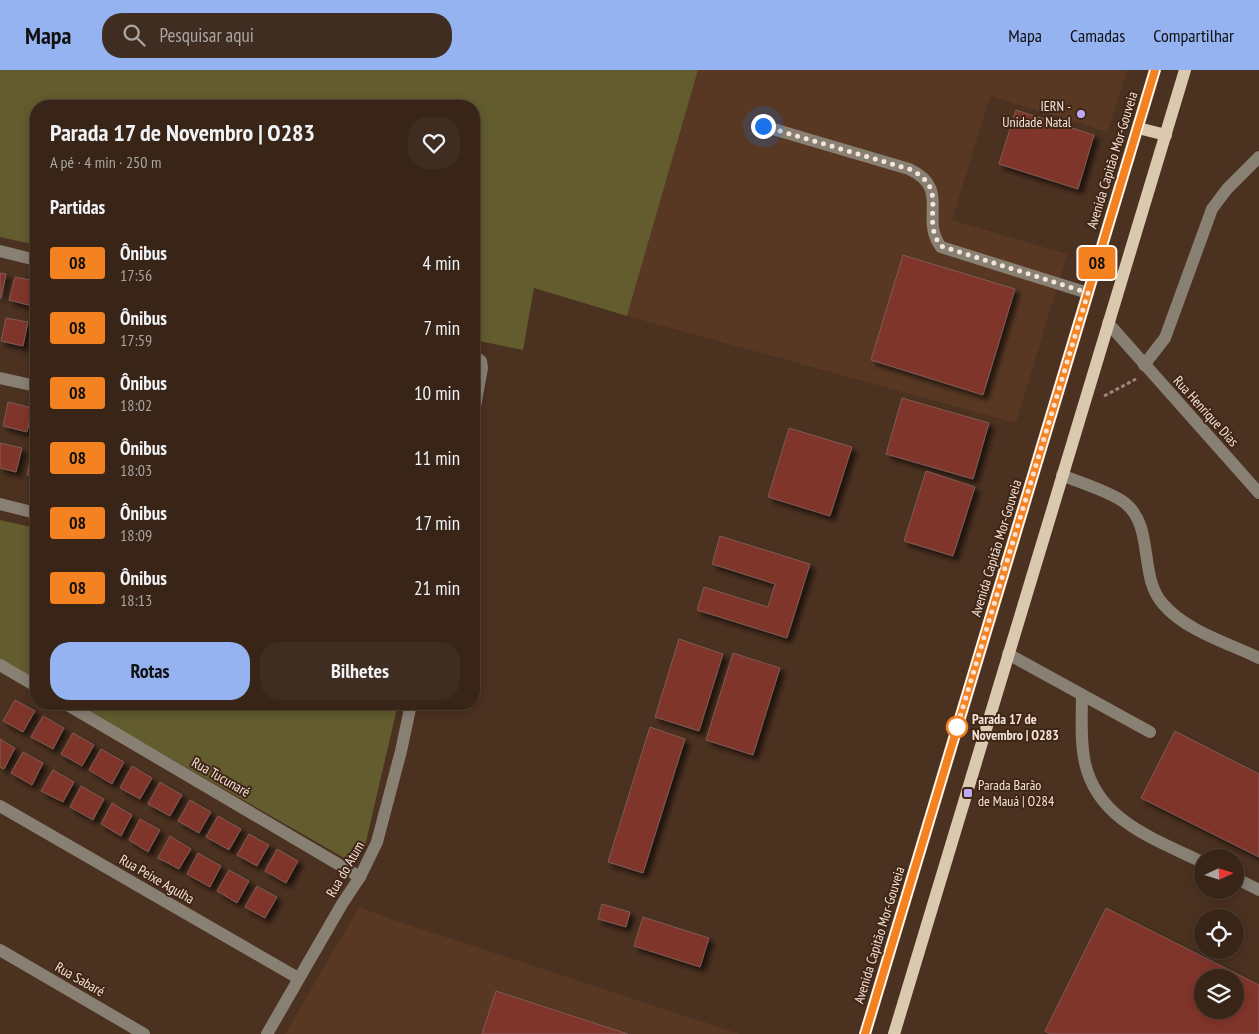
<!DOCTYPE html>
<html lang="pt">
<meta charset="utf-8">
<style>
:root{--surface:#382518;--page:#3f2d21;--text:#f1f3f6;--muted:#aba5a2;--line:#524237;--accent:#95b2f1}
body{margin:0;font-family:"PT Sans Narrow",sans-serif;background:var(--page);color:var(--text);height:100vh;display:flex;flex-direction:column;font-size:19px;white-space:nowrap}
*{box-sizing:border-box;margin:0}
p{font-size:16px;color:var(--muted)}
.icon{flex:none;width:28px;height:28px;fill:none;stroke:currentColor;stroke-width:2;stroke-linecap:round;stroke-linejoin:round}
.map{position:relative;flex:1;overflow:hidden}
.side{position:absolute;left:30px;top:30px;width:450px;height:610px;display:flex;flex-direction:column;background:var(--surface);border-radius:20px;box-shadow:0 2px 12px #0003,0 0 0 1px var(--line)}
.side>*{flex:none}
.badge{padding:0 10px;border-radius:4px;font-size:18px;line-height:32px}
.needle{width:32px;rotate:86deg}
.tools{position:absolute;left:1194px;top:779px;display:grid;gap:10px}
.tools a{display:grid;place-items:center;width:50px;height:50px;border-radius:50%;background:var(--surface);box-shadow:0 2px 12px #0003,0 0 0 1px var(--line);font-size:25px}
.you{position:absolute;width:25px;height:25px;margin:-12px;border:4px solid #fff;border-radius:50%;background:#1a73e8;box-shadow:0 0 0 8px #1a73e833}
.map>.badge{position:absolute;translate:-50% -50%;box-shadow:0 0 0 2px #fff}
h2{padding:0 20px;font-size:19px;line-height:45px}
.round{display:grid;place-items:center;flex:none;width:52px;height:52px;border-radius:20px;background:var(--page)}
.overview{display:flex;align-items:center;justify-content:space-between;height:85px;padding:0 20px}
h1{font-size:24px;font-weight:700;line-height:38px}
.button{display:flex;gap:10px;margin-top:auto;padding:10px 20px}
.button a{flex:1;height:58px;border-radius:20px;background:var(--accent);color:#111;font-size:20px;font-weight:700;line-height:58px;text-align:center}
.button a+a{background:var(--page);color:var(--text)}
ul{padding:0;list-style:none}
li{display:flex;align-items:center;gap:15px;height:65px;padding:0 20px}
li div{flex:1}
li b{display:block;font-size:19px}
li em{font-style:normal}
li .badge{min-width:55px;font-weight:700;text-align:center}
header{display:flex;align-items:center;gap:30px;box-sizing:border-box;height:70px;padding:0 25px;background:var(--accent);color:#111}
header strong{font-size:24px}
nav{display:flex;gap:28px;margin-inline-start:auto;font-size:18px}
.search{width:350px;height:45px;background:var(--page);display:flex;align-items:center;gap:12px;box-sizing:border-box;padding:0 18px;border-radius:20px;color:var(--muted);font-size:19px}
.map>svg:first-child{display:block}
.built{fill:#583823}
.green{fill:#635c2f}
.building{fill:#80362c;stroke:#7d5b55;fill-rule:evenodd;filter:url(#shadow)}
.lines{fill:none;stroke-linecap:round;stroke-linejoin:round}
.path{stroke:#9a8577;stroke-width:3;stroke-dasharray:4 2.5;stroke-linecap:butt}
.minor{stroke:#898074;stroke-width:12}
.major{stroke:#dac8af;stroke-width:12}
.line-casing{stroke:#fff;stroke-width:11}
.line{stroke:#f58220;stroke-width:8}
.walk{stroke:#f5e4da;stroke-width:5;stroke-dasharray:0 9}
.poi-dot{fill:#bfa9f4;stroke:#402616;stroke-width:2}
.stop-dot{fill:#fff;stroke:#f58220;stroke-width:2.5}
.labels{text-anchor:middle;stroke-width:4;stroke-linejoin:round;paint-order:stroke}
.poi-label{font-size:14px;fill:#f5e4da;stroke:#402616;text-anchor:end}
.street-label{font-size:14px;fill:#f5e4da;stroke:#402616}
.stop-label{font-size:14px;font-weight:bold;fill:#f5e4da;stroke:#402616;text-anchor:start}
</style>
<header>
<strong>Mapa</strong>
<div class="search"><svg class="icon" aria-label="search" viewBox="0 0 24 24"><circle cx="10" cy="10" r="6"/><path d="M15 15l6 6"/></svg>Pesquisar aqui</div>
<nav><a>Mapa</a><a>Camadas</a><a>Compartilhar</a></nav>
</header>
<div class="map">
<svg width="1259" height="964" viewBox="0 0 1259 964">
<defs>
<filter id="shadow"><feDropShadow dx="4.5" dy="4.5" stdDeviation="2.5" flood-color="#0009"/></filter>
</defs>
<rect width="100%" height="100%" fill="#4b3120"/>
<g class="built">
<path d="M698,0H1127L1108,62L990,26L952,150L1067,184L1016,353L627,246Z"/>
<path d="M359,837L388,848L740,964H285Z"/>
</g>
<g class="green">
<path d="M0,0H698L627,246L534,218L523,280L474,270V36H36V175L0,167Z"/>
<path d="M0,450L36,458V611L0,590Z"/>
<path d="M76,634H398L365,776L359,787L353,791L346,789Z"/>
</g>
<g class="building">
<path d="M1016,40L1094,65L1078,119L999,94Z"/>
<path d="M903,185L1015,219L983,325L871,290Z"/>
<path d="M0,203L6,204L1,228H0Z"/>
<path d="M15,207L36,211L32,236L9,230Z"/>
<path d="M6,248L28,252L23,276L1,271Z"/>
<path d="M36,260V279L32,278Z"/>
<path d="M902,328L989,353L973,409L886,384Z"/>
<path d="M8,332L32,338L27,362L3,356Z"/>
<path d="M789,358L852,377L830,446L768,427Z"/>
<path d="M0,373L22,378L16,402L0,398Z"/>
<path d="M32,382H36V407L27,405Z"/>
<path d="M926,401L975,417L953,486L904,471Z"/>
<path d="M720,466L810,494L787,568L697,540L704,517L768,537L775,514L712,494Z"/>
<path d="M679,569L723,584L699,661L655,647Z"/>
<path d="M733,583L780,598L753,685L706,670Z"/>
<path d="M15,630L35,641L23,662L3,651Z"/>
<path d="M43,646L64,658L53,679L31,667Z"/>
<path d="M650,657L685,669L643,803L608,792Z"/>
<path d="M1175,661L1259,704V787L1141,728Z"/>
<path d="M73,663L94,675L82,696L61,684Z"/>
<path d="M0,669L15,678L4,699L0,697Z"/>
<path d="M101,679L124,692L112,714L89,700Z"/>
<path d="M23,682L43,693L32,715L11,703Z"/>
<path d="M132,696L152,708L140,729L120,718Z"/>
<path d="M53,700L74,712L63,732L41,721Z"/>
<path d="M160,712L182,725L170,746L148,734Z"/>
<path d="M81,716L104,729L93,750L70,737Z"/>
<path d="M190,730L211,742L199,763L178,751Z"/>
<path d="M112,733L132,745L121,766L101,754Z"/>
<path d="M218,746L241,759L229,780L206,767Z"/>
<path d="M140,749L160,760L148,782L129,770Z"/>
<path d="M249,764L269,775L257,796L237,785Z"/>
<path d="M170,766L191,779L179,799L158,788Z"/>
<path d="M277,779L298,791L286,813L265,801Z"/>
<path d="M198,783L221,796L210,817L187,804Z"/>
<path d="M229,800L249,811L237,833L217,821Z"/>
<path d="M257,816L277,827L265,848L245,837Z"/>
<path d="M602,834L630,842L626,857L598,849Z"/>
<path d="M1106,838L1259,915V964H1050L1045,961ZM1202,908H1235V940H1202Z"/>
<path d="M643,847L709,868L700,897L634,876Z"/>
<path d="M496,921L628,964H482Z"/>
</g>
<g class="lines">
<path class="path" d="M1104,326L1136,309"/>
<g class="minor">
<path d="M763,56L909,99C952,119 919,148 941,177L1088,223"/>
<path d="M0,181L36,190"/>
<path d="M1108,253L1259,423"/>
<path d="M474,286L481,291L482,298L474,342"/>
<path d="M1144,295L1165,268L1212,139L1227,119L1259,87"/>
<path d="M0,308L36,316"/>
<path d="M1062,405C1080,413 1109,421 1125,433C1155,457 1138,506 1163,534C1186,561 1228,573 1259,588"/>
<path d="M0,434L36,443"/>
<path d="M1008,584L1150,662"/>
<path d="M0,595L36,616"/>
<path d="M1082,625C1082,647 1080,671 1085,693C1098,751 1155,769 1202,792"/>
<path d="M66,634L360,807"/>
<path d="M0,736L298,908"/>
<path d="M1235,808L1259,820"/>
<path d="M0,880L144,964"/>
<path d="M267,964L342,834L360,807L377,772L401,681L411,634"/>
</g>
<g class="major">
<path d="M1138,58L1166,65"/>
<path d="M865,964L1155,0"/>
<path d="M894,964L1185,0"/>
</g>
</g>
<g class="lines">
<defs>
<path id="line" d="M865,964L1155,0"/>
</defs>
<use href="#line" class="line-casing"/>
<use href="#line" class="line"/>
<path class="walk" d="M763,56L909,99C952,119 919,148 941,176L1088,223L957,657"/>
</g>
<g class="poi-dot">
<circle cx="1081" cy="44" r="5"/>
<rect x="963" y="718" width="10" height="10" rx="2.5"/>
</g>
<circle class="stop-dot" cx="957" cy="657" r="10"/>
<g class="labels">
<g class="poi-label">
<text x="1071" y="41">IERN -<tspan x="1071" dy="16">Unidade Natal</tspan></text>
<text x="978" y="720" text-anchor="start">Parada Barão<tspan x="978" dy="16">de Mauá | O284</tspan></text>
</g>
<g class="street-label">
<text transform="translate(1112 90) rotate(-73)" y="5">Avenida Capitão Mor-Gouveia</text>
<text transform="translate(1206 341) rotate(48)" y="5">Rua Henrique Dias</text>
<text transform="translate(996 478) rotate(-73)" y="5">Avenida Capitão Mor-Gouveia</text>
<text transform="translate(221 707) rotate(30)" y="5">Rua Tucunaré</text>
<text transform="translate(345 799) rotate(-60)" y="5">Rua do Atum</text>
<text transform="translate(157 809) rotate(30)" y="5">Rua Peixe Agulha</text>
<text transform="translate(879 865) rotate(-73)" y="5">Avenida Capitão Mor-Gouveia</text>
<text transform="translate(80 909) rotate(30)" y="5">Rua Sabaré</text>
</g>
<g class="stop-label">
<text x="972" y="654">Parada 17 de<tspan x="972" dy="16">Novembro | O283</tspan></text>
</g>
</g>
</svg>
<div class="tools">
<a><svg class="needle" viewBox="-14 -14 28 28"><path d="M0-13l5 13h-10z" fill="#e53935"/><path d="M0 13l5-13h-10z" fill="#aba5a2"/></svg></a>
<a><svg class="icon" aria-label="locate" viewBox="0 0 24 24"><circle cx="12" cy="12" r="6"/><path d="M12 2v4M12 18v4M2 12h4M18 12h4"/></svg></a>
<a><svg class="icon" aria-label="layers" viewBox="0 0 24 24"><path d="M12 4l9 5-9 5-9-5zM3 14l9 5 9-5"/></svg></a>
</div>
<div class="you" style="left:763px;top:56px"></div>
<b class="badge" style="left:1097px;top:193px;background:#f58220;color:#111">08</b>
<section class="side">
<div class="overview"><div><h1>Parada 17 de Novembro | O283</h1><p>A pé · 4 min · 250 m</p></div><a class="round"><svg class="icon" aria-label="heart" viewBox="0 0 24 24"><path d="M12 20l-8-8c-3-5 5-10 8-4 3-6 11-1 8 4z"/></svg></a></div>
<h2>Partidas</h2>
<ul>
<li><span class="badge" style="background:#f58220;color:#111">08</span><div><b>Ônibus</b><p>17:56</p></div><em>4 min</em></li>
<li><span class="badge" style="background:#f58220;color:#111">08</span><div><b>Ônibus</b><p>17:59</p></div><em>7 min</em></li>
<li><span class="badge" style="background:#f58220;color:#111">08</span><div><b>Ônibus</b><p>18:02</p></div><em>10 min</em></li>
<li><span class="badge" style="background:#f58220;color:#111">08</span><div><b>Ônibus</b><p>18:03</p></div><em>11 min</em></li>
<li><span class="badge" style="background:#f58220;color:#111">08</span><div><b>Ônibus</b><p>18:09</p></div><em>17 min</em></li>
<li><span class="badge" style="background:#f58220;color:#111">08</span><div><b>Ônibus</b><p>18:13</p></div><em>21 min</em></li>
</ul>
<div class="button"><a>Rotas</a><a>Bilhetes</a></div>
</section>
</div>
